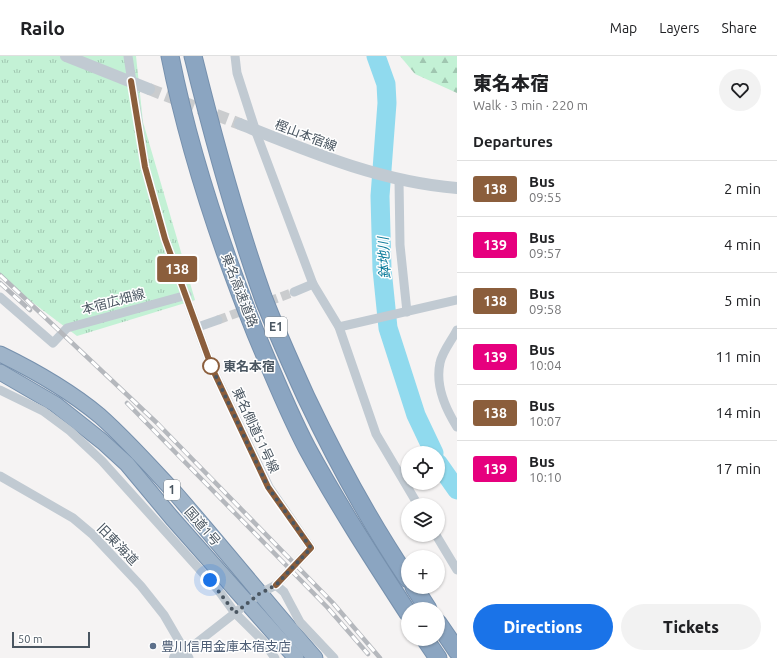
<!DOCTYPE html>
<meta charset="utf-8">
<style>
:root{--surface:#fff;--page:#f2f2f2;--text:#202124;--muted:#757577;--line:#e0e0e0;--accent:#1a73e8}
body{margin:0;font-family:Ubuntu,"Noto Sans JP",sans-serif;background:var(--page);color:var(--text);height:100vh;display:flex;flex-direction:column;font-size:15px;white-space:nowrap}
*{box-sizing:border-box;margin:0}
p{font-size:13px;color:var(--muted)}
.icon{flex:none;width:22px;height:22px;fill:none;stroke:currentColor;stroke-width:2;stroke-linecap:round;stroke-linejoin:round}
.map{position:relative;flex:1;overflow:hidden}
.details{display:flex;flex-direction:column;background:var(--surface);width:320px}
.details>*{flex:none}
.badge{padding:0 8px;border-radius:3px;font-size:14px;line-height:26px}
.controls{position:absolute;left:401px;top:390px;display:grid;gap:8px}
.controls a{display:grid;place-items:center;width:44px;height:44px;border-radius:50%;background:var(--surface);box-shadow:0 1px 3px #0004;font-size:20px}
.scale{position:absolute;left:12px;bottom:10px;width:78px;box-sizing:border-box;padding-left:4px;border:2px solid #4a5661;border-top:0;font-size:11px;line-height:14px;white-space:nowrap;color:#4a5661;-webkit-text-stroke:3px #fff;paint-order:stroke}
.you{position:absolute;width:20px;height:20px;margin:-10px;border:3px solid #fff;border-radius:50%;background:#1a73e8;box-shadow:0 0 0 6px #1a73e833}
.map>.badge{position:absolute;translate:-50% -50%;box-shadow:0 0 0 2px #fff}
h2{padding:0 16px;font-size:15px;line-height:36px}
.round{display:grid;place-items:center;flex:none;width:42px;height:42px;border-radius:21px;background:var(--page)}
.head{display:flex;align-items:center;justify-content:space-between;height:68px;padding:0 16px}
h1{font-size:19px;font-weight:800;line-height:30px}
.cta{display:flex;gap:8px;margin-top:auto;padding:8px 16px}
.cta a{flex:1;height:46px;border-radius:24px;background:var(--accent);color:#fff;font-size:16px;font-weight:800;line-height:46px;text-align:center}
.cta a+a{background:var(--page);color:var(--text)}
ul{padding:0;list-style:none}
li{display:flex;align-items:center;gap:12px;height:56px;padding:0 16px;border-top:1px solid var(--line)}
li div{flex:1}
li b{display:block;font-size:15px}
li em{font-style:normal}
li .badge{min-width:44px;font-weight:700;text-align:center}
header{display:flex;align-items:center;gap:24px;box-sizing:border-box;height:56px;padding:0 20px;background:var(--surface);border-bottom:1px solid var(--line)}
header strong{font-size:19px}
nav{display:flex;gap:22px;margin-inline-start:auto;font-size:14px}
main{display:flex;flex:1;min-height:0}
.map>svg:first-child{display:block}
.grass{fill:url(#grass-tufts)}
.forest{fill:url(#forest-firs)}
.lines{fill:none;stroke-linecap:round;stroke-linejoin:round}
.river{stroke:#90daee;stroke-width:19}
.minor-tunnel{stroke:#caccce;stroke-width:9;stroke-dasharray:9 4.5;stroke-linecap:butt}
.tertiary-tunnel{stroke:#caccce;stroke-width:12;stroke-dasharray:12 6;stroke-linecap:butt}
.trunk-casing{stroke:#7690ad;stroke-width:17}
.motorway-casing{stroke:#7690ad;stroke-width:19}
.minor{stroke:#c1cad2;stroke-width:9}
.tertiary{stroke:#c1cad2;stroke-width:12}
.trunk{stroke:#9fb4c9;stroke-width:15}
.motorway{stroke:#8ba5c1;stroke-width:17}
.rail-casing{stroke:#b5b8bd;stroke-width:4.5}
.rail{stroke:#fff;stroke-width:3;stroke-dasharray:9;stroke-linecap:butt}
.line-casing{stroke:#fff;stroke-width:9}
.line{stroke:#8b5e3c;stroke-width:6}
.walk{stroke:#4a5661;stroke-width:4;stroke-dasharray:0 7.2}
.stop-dot{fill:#fff;stroke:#8b5e3c;stroke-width:2}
.service-dot{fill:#5c6f8a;stroke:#fff;stroke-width:1.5}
.labels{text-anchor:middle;stroke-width:3;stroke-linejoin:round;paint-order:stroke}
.shield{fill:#fff;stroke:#808990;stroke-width:1}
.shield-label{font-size:12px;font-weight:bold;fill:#4a5661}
.street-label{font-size:13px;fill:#4a5661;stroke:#fff}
.stop-label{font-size:13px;font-weight:bold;fill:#4a5661;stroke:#fff;text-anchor:start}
.service-label{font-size:13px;fill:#4e5e75;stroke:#fff;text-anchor:start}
.water-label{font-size:14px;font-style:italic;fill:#0c7c9b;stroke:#fff}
</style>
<header>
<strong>Railo</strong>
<nav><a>Map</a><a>Layers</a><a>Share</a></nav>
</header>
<main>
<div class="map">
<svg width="457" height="602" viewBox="0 0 457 602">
<defs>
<pattern id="grass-tufts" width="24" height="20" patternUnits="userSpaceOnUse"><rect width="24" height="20" fill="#c3f1d5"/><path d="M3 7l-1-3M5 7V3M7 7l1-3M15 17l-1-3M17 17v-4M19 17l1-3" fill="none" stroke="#a0c6b0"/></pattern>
<pattern id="forest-firs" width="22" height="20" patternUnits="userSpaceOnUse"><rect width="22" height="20" fill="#c3f1d5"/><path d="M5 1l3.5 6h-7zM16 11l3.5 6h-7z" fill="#a0c6b0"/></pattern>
</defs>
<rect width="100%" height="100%" fill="#f5f3f3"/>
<path class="grass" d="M0,0H136L143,66L195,244L77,280L0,222Z"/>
<path class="forest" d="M400,0H457V37L415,18Z"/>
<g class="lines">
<g class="river">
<path d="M376,0L386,28L387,47L380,140L382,213L388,272L416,359L434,397"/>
<path d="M438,407L457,434"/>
</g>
<path class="minor-tunnel" d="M218,264L294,236"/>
<path class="tertiary-tunnel" d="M149,33L240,68"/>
<defs>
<g id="trunk">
<path d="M0,298C35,315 70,335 100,360C127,384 151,411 176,438C223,492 268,548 315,602"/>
<path d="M0,316L55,348L103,386L127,408L172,462L296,602"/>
</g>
<g id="motorway">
<path d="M170,0C189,95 220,188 256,278C272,316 288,356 307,392C338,449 373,503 408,557"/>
<path d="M193,0C213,81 235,162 263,241C276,275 291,308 306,341C336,404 369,465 408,523"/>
<path d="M414,531L428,553"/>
<path d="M438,567L457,595"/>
<path d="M425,583L438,602"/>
</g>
</defs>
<use href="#trunk" class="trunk-casing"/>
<use href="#motorway" class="motorway-casing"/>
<g class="minor">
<path d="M235,0L237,17L257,79L313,228L339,271L376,378L418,449"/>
<path d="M399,124L400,189L407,256"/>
<path d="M294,236L313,228"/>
<path d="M0,241L53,287L67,272L187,239"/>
<path d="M198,271L218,264"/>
<path d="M339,271L457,244"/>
<path d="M457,274C452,284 442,296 440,307C435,330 445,352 457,371"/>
<path d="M0,334L43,355L70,375L102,405L219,535L235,557L259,538L276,529L311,492L269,431L212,312L165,183L145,111L128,0"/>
<path d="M0,420L73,462L92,478L141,530L164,559L189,602"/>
<path d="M436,479L457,514"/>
<path d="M276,529L284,536L300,566L334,602"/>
<path d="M185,596L235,557L263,585L275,602"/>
</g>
<g class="tertiary">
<path d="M66,0L149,33"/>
<path d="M240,68C310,96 381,126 457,132"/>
<path d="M175,602L185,596"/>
</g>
<use href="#trunk" class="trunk"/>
<use href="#motorway" class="motorway"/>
<defs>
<g id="rail">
<path d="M0,219L157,367L333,547L380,602"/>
<path d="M0,227L30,254"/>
<path d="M127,347L327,551L368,598"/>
</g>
</defs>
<use href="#rail" class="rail-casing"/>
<use href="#rail" class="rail"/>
</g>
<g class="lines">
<defs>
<path id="line" d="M131,25L145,111L165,183L212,312L268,431L311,492L276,529"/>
</defs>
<use href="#line" class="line-casing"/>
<use href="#line" class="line"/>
<path class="walk" d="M210,524L235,557L259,538L276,529L311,492L268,431L211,310"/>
</g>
<circle class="stop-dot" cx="211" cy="310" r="8"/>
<circle class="service-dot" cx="153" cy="590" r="4"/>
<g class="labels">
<g class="shield">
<rect x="265" y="261" width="22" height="20" rx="3"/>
<rect x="164" y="424" width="16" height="20" rx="3"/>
</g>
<g class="shield-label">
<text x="276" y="275">E1</text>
<text x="172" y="438">1</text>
</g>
<g class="street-label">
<text transform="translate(306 79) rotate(21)" y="5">樫山本宿線</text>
<text transform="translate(240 234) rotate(69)" y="5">東名高速道路</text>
<text transform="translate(113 245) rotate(-15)" y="5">本宿広畑線</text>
<text transform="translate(256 374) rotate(65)" y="5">東名側道51号線</text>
<text transform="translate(203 470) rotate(49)" y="5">国道1号</text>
<text transform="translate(118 488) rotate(46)" y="5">旧東海道</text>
</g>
<g class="stop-label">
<text x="223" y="315">東名本宿</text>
</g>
<g class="service-label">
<text x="161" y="595">豊川信用金庫本宿支店</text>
</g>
<g class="water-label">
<text transform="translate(384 202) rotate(-93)" y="5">鉢地川</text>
</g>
</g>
</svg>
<div class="controls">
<a><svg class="icon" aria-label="locate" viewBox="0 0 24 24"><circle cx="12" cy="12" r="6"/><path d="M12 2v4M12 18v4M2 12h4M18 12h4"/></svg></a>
<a><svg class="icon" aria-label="layers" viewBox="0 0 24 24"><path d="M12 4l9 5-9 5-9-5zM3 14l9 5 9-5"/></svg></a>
<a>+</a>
<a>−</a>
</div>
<div class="scale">50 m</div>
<div class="you" style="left:210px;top:524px"></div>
<b class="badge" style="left:177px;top:213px;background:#8b5e3c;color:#fff">138</b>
</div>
<section class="details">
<div class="head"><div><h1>東名本宿</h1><p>Walk · 3 min · 220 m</p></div><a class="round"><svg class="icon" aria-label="heart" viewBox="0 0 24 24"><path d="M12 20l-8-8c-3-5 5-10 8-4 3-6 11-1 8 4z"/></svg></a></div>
<h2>Departures</h2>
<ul>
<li><span class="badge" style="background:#8b5e3c;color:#fff">138</span><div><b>Bus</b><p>09:55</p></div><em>2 min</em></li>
<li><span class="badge" style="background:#e6007e;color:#fff">139</span><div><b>Bus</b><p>09:57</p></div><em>4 min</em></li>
<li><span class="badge" style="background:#8b5e3c;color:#fff">138</span><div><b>Bus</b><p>09:58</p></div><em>5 min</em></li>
<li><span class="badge" style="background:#e6007e;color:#fff">139</span><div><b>Bus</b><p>10:04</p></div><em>11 min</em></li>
<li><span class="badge" style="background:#8b5e3c;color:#fff">138</span><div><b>Bus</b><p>10:07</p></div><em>14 min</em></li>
<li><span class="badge" style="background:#e6007e;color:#fff">139</span><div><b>Bus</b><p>10:10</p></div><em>17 min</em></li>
</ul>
<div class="cta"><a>Directions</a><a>Tickets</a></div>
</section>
</main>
